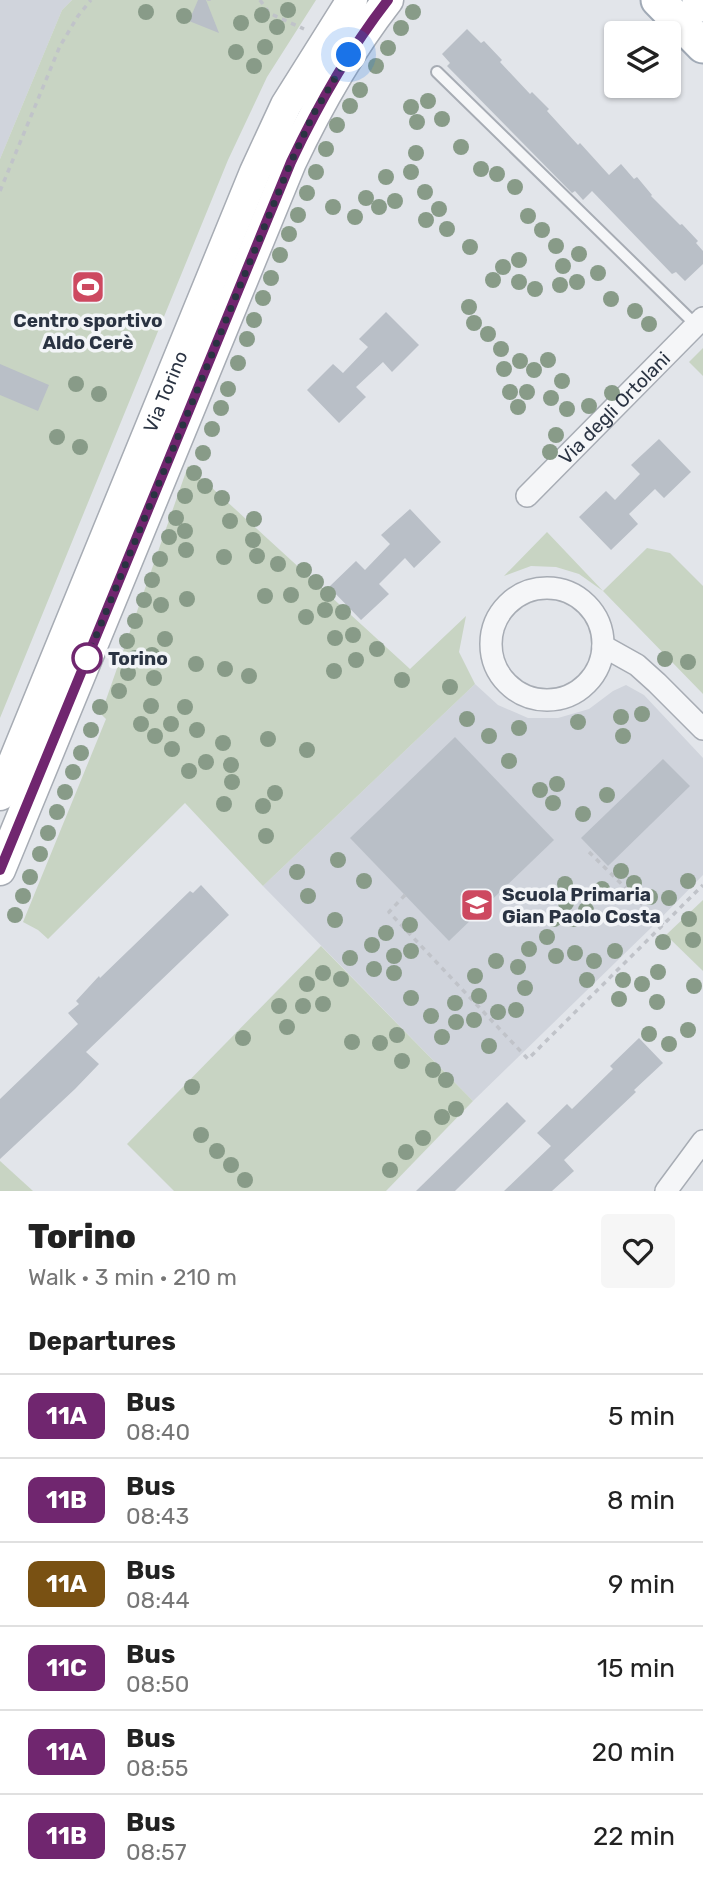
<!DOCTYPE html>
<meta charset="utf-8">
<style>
:root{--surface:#fff;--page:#f6f6f6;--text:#222;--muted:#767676;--line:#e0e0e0}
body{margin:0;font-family:Rubik,sans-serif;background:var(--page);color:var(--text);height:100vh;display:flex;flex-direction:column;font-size:26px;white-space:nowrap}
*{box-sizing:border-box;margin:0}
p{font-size:23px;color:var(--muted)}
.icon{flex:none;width:38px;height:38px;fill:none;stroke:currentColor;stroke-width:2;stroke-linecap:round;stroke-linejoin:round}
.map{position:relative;height:1191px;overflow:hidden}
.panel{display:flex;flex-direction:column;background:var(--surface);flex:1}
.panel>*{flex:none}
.badge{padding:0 14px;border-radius:10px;font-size:24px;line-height:46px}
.tools{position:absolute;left:604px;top:21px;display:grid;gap:14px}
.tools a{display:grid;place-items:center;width:77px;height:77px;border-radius:7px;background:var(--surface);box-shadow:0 2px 5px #0004;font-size:35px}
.you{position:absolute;width:35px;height:35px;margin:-18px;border:5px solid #fff;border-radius:50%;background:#1a73e8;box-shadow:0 0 0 10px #1a73e833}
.map>.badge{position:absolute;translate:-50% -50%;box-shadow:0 0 0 4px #fff}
h2{padding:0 28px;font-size:26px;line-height:63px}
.round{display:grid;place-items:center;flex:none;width:74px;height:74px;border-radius:7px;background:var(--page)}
.overview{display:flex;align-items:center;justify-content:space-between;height:119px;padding:0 28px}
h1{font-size:33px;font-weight:800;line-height:52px}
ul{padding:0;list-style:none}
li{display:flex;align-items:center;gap:21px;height:84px;padding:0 28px;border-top:2px solid var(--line)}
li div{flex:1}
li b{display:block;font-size:26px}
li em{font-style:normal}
li .badge{min-width:77px;font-weight:700;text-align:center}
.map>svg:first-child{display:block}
.built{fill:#d0d4dc}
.green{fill:#c8d4c3}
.building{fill:#b9bfc7}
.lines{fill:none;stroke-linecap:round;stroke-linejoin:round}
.lane-casing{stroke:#a7acb4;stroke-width:14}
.street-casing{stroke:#a7acb4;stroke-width:24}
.secondary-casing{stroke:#a7acb4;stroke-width:33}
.primary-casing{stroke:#a1aab6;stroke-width:37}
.path{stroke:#c0c3c9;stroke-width:3.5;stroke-dasharray:5 5;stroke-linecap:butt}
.lane{stroke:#f5f6f8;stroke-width:10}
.street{stroke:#f5f6f8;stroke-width:21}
.secondary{stroke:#fff;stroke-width:30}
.primary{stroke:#fff;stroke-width:33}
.tree{fill:#889b88}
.line-casing{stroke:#fff;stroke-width:16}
.line{stroke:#70266f;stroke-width:10}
.walk{stroke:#2a3342;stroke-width:7;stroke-dasharray:0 12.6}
.stop-dot{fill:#fff;stroke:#70266f;stroke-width:3.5}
.labels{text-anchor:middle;stroke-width:7;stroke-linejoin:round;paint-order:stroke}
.poi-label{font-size:19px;font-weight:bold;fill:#2a3342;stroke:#f2f4f7}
.street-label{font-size:19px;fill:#2a3342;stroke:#f2f4f7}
.stop-label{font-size:19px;font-weight:bold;fill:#2a3342;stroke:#f2f4f7;text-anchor:start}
</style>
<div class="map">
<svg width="703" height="1191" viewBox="0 0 703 1191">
<rect width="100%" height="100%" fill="#e2e5ea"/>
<g class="built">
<path d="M0,0H72L62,10L0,159Z"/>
<path d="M475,684L498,705L528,718H558L589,709L613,691L626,685L644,695L703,758V875L655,924L473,1101L263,886Z"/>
</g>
<g class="green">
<path d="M72,0H316L267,77L228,160L0,718V159L62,10Z"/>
<path d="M703,348V376L689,362Z"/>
<path d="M188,466L410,669L466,616L459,652L475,684L263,886L185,803L48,939L38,930L23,922L106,719L101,714Z"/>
<path d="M547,532L603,591L647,548L670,553L703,586V694L603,591L579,574L556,567L531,566L504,576Z"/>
<path d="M703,900V971L666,935Z"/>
<path d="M321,946L473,1101L386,1191H174L127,1144Z"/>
<path d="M0,1161L33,1191H0Z"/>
</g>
<g class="building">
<path d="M198,0H206L219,33L189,21Z"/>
<path d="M467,29L481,43L484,41L502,60L500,62L530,94L532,92L549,109L547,111L578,145L580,143L609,175L621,164L634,179L637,177L652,195L651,196L680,225L682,224L698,241L696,243L703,251V264L685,281L676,272L672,274L592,191L583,200L575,191L572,193L447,66L450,63L442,54Z"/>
<path d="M386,312L419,345L392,372L383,362L356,387L366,397L339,423L307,390L333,364L343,373L368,347L359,339Z"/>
<path d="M0,364L49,385L38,411L0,395Z"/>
<path d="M659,439L691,472L664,498L655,489L629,514L638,524L611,550L579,517L606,491L615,500L640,474L631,465Z"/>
<path d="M410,509L441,542L414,568L405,558L379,584L389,594L361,620L329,587L356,561L365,570L390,544L381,535Z"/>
<path d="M455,737L554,840L449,941L350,838Z"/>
<path d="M663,759L690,786L608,866L581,838Z"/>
<path d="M201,885L229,915L86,1052L99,1064L75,1089L0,1159V1099L78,1024L68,1013L79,1004L76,1001L99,976L100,978L190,891L193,893Z"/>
<path d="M639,1038L663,1063L634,1090L636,1092L564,1160L574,1171L552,1191H504L551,1146L537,1133L567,1104L572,1109L613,1069L610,1066Z"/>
<path d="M507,1102L526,1121L455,1191H416Z"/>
</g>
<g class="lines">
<defs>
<path id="lane" d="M437,72L696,325"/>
<g id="street">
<path id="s1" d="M527,496L703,318"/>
<circle cx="547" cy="644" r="56"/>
<path d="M603,646L637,665L657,683L703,729"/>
<path d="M666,1191L703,1141"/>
</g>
<g id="secondary">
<path id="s2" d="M0,795L255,172L286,105L352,0"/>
<path d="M0,870L291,162C318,105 349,50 388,0"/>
</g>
<g id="primary">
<path d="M658,0L703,46"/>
<path d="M699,0L703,5"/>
</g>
</defs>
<use href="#lane" class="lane-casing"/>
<use href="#street" class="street-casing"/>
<use href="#secondary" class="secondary-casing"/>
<use href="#primary" class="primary-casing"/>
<g class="path">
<path d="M209,0V1"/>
<path d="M260,0L269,13L304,29"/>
<path d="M0,191L60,46L78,16L91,0"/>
<path d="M589,852L663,925"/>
<path d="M405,895L389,912L528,1059L703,885"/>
</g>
<use href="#lane" class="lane"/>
<use href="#street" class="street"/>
<use href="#secondary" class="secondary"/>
<use href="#primary" class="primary"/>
</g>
<g class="tree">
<circle cx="288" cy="10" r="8"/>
<circle cx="146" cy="12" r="8"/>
<circle cx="413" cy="12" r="8"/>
<circle cx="262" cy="15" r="8"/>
<circle cx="184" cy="16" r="8"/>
<circle cx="241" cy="23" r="8"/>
<circle cx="277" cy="27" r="8"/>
<circle cx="401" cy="28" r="8"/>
<circle cx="265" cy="47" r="8"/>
<circle cx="388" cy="48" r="8"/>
<circle cx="236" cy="52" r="8"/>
<circle cx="254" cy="66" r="8"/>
<circle cx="376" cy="66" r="8"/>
<circle cx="360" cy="90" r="8"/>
<circle cx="428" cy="101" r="8"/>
<circle cx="350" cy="106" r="8"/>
<circle cx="411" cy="107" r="8"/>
<circle cx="442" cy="119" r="8"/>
<circle cx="417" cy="122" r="8"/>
<circle cx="337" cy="125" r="8"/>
<circle cx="461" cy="147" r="8"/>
<circle cx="326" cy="149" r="8"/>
<circle cx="416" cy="153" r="8"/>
<circle cx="481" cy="169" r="8"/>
<circle cx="316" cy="172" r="8"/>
<circle cx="411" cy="172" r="8"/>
<circle cx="497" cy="174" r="8"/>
<circle cx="386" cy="177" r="8"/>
<circle cx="515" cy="187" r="8"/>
<circle cx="425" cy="192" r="8"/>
<circle cx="307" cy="193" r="8"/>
<circle cx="366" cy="198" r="8"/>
<circle cx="395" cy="201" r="8"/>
<circle cx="333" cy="207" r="8"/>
<circle cx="379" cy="207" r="8"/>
<circle cx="439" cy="209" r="8"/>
<circle cx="298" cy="215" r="8"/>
<circle cx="528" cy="216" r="8"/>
<circle cx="355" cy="217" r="8"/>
<circle cx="426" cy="220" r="8"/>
<circle cx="447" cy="229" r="8"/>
<circle cx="542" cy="230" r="8"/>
<circle cx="289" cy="234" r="8"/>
<circle cx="556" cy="246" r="8"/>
<circle cx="470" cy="247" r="8"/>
<circle cx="579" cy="254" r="8"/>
<circle cx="280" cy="255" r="8"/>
<circle cx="519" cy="260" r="8"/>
<circle cx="563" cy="266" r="8"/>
<circle cx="503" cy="267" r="8"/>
<circle cx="598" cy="273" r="8"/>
<circle cx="271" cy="278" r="8"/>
<circle cx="493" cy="280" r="8"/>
<circle cx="519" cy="282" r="8"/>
<circle cx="577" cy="282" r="8"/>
<circle cx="560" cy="285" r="8"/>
<circle cx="535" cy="289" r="8"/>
<circle cx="263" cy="298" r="8"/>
<circle cx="611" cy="299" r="8"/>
<circle cx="469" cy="307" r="8"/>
<circle cx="635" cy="311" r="8"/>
<circle cx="254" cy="320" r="8"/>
<circle cx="474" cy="323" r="8"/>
<circle cx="649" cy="324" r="8"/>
<circle cx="488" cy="334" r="8"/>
<circle cx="247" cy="339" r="8"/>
<circle cx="501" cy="349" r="8"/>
<circle cx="548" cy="360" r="8"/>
<circle cx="520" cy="361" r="8"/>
<circle cx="238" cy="363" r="8"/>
<circle cx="504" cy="369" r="8"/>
<circle cx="534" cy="370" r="8"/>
<circle cx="562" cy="381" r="8"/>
<circle cx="76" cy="384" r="8"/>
<circle cx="228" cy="389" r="8"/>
<circle cx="510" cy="392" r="8"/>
<circle cx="527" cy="392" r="8"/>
<circle cx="612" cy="393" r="8"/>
<circle cx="99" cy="394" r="8"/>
<circle cx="551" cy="398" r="8"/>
<circle cx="589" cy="406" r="8"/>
<circle cx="518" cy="407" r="8"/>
<circle cx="221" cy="408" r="8"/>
<circle cx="567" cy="409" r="8"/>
<circle cx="212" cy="429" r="8"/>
<circle cx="556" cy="435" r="8"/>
<circle cx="57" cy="437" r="8"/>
<circle cx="80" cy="447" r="8"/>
<circle cx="550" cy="452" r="8"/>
<circle cx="203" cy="453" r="8"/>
<circle cx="194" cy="473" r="8"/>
<circle cx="205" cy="486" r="8"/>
<circle cx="185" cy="496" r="8"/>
<circle cx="222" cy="498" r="8"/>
<circle cx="176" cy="518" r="8"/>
<circle cx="254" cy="519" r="8"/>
<circle cx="230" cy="521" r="8"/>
<circle cx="185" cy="531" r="8"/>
<circle cx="169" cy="537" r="8"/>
<circle cx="253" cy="540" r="8"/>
<circle cx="186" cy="550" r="8"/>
<circle cx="257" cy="556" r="8"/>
<circle cx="224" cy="557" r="8"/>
<circle cx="160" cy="559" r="8"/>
<circle cx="278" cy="564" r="8"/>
<circle cx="304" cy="570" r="8"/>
<circle cx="152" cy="580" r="8"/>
<circle cx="316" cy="582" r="8"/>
<circle cx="328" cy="594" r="8"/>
<circle cx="291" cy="595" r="8"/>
<circle cx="265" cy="596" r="8"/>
<circle cx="187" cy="599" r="8"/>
<circle cx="144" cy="600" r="8"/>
<circle cx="161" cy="605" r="8"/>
<circle cx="325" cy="610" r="8"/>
<circle cx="343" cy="612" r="8"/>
<circle cx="306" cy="617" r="8"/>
<circle cx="135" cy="621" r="8"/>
<circle cx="353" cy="635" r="8"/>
<circle cx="335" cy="638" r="8"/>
<circle cx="165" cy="639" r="8"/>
<circle cx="127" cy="641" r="8"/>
<circle cx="377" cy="649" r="8"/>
<circle cx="152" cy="655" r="8"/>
<circle cx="135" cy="658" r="8"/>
<circle cx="665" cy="659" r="8"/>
<circle cx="356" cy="660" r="8"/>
<circle cx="688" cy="662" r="8"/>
<circle cx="196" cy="664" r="8"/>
<circle cx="225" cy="669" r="8"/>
<circle cx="334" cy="671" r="8"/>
<circle cx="128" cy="673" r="8"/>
<circle cx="249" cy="676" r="8"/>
<circle cx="154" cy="678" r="8"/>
<circle cx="402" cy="680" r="8"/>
<circle cx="450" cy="687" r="8"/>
<circle cx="119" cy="691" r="8"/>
<circle cx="151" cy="706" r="8"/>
<circle cx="100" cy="707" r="8"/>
<circle cx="185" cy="707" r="8"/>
<circle cx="642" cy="714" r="8"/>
<circle cx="621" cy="717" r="8"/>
<circle cx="467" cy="719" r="8"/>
<circle cx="578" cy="722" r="8"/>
<circle cx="141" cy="724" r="8"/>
<circle cx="171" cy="724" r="8"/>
<circle cx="519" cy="728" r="8"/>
<circle cx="91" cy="730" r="8"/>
<circle cx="197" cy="730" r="8"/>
<circle cx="155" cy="736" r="8"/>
<circle cx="489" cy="736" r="8"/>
<circle cx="623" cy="736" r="8"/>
<circle cx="268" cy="739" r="8"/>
<circle cx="223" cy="743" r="8"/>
<circle cx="172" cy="749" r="8"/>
<circle cx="307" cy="750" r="8"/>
<circle cx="81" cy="753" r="8"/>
<circle cx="509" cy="761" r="8"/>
<circle cx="206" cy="762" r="8"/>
<circle cx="231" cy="765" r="8"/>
<circle cx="189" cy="771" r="8"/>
<circle cx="73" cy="772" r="8"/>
<circle cx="232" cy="782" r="8"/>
<circle cx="557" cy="784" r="8"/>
<circle cx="540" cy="790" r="8"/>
<circle cx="65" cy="792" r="8"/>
<circle cx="275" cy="793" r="8"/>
<circle cx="607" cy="795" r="8"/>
<circle cx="553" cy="803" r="8"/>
<circle cx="224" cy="804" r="8"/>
<circle cx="263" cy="806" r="8"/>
<circle cx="57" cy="812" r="8"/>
<circle cx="583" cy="814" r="8"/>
<circle cx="48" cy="833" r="8"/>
<circle cx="266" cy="836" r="8"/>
<circle cx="40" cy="854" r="8"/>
<circle cx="338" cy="860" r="8"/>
<circle cx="621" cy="871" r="8"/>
<circle cx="297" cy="872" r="8"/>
<circle cx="30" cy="877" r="8"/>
<circle cx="364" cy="881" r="8"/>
<circle cx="688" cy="881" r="8"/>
<circle cx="634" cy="883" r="8"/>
<circle cx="565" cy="884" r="8"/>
<circle cx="602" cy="889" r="8"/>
<circle cx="23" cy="896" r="8"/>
<circle cx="308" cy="896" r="8"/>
<circle cx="650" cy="897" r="8"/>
<circle cx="669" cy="898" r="8"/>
<circle cx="566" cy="903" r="8"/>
<circle cx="586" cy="910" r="8"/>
<circle cx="15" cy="915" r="8"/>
<circle cx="554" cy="919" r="8"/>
<circle cx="573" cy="919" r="8"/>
<circle cx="689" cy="919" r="8"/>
<circle cx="335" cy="920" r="8"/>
<circle cx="410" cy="925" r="8"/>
<circle cx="386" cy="933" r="8"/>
<circle cx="547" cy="937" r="8"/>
<circle cx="693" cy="940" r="8"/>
<circle cx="663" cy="942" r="8"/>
<circle cx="372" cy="945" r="8"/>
<circle cx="529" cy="949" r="8"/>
<circle cx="411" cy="951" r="8"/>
<circle cx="615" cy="951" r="8"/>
<circle cx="575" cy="953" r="8"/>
<circle cx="394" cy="956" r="8"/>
<circle cx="556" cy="956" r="8"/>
<circle cx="350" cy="958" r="8"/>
<circle cx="496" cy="961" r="8"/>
<circle cx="594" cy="961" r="8"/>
<circle cx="518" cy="967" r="8"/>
<circle cx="374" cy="969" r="8"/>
<circle cx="658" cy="972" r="8"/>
<circle cx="323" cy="973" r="8"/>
<circle cx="394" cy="973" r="8"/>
<circle cx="475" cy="976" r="8"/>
<circle cx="341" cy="979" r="8"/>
<circle cx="587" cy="980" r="8"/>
<circle cx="623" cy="980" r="8"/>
<circle cx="307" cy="984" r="8"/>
<circle cx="642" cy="984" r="8"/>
<circle cx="694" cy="986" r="8"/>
<circle cx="525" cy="988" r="8"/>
<circle cx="479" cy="996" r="8"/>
<circle cx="411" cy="998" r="8"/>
<circle cx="619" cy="999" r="8"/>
<circle cx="657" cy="1002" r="8"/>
<circle cx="455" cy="1003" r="8"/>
<circle cx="323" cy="1004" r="8"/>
<circle cx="279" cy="1006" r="8"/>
<circle cx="303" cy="1006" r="8"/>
<circle cx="516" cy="1010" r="8"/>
<circle cx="498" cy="1012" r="8"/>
<circle cx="431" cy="1016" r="8"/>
<circle cx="474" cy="1020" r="8"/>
<circle cx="456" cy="1022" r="8"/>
<circle cx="287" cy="1027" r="8"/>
<circle cx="688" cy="1030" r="8"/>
<circle cx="649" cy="1034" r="8"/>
<circle cx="397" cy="1035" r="8"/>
<circle cx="442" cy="1037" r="8"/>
<circle cx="243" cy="1038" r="8"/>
<circle cx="352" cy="1042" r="8"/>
<circle cx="380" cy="1043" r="8"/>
<circle cx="669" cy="1044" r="8"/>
<circle cx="489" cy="1046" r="8"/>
<circle cx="402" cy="1061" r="8"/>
<circle cx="433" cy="1070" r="8"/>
<circle cx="446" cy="1080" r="8"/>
<circle cx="192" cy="1087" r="8"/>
<circle cx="456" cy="1109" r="8"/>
<circle cx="442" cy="1117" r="8"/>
<circle cx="201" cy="1135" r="8"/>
<circle cx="423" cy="1138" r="8"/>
<circle cx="217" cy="1151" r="8"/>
<circle cx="406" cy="1152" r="8"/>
<circle cx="231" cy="1165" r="8"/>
<circle cx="390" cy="1170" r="8"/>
<circle cx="245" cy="1180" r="8"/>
</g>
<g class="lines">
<defs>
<path id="line" d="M0,870L291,162C318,105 349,50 388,0"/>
</defs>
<use href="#line" class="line-casing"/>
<use href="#line" class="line"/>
<path class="walk" d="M87,658L291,162L314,113L349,55"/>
</g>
<defs>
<symbol id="stadium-square" viewBox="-11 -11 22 22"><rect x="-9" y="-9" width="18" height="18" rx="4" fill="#cd4960" stroke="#f2f4f7"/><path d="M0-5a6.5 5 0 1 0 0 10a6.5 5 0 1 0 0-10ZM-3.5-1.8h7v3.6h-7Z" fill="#fff"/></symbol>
<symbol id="school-square" viewBox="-11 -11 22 22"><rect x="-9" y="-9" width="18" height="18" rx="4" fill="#cd4960" stroke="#f2f4f7"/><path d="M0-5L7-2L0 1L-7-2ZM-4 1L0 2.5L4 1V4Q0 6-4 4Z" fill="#fff"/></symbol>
</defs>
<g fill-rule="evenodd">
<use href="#stadium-square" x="69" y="268" width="38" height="38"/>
<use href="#school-square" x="458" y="886" width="38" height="38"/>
</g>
<circle class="stop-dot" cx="87" cy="658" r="14"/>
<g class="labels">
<g class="poi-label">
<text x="88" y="327">Centro sportivo<tspan x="88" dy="22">Aldo Cerè</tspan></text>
<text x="502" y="901" text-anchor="start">Scuola Primaria<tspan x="502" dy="22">Gian Paolo Costa</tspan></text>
</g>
<g class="street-label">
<text dy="7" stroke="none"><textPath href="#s2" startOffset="436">Via Torino</textPath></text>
<text dy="7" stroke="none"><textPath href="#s1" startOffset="124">Via degli Ortolani</textPath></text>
</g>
<g class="stop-label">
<text x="108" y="665">Torino</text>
</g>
</g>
</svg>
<div class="tools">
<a><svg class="icon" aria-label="layers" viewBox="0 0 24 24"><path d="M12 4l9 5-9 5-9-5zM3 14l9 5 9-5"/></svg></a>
</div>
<div class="you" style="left:349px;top:55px"></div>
</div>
<section class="panel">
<div class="overview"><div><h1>Torino</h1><p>Walk · 3 min · 210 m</p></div><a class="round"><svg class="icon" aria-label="heart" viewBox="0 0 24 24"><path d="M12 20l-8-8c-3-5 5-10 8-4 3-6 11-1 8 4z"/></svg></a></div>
<h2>Departures</h2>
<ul>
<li><span class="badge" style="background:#70266f;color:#fff">11A</span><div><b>Bus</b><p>08:40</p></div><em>5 min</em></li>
<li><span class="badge" style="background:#70266f;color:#fff">11B</span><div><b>Bus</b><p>08:43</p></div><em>8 min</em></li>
<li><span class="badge" style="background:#795113;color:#fff">11A</span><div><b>Bus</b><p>08:44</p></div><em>9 min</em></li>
<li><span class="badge" style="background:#70266f;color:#fff">11C</span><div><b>Bus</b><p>08:50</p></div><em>15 min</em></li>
<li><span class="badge" style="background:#70266f;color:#fff">11A</span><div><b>Bus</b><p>08:55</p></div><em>20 min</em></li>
<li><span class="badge" style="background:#70266f;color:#fff">11B</span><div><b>Bus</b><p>08:57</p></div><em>22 min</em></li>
</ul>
</section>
